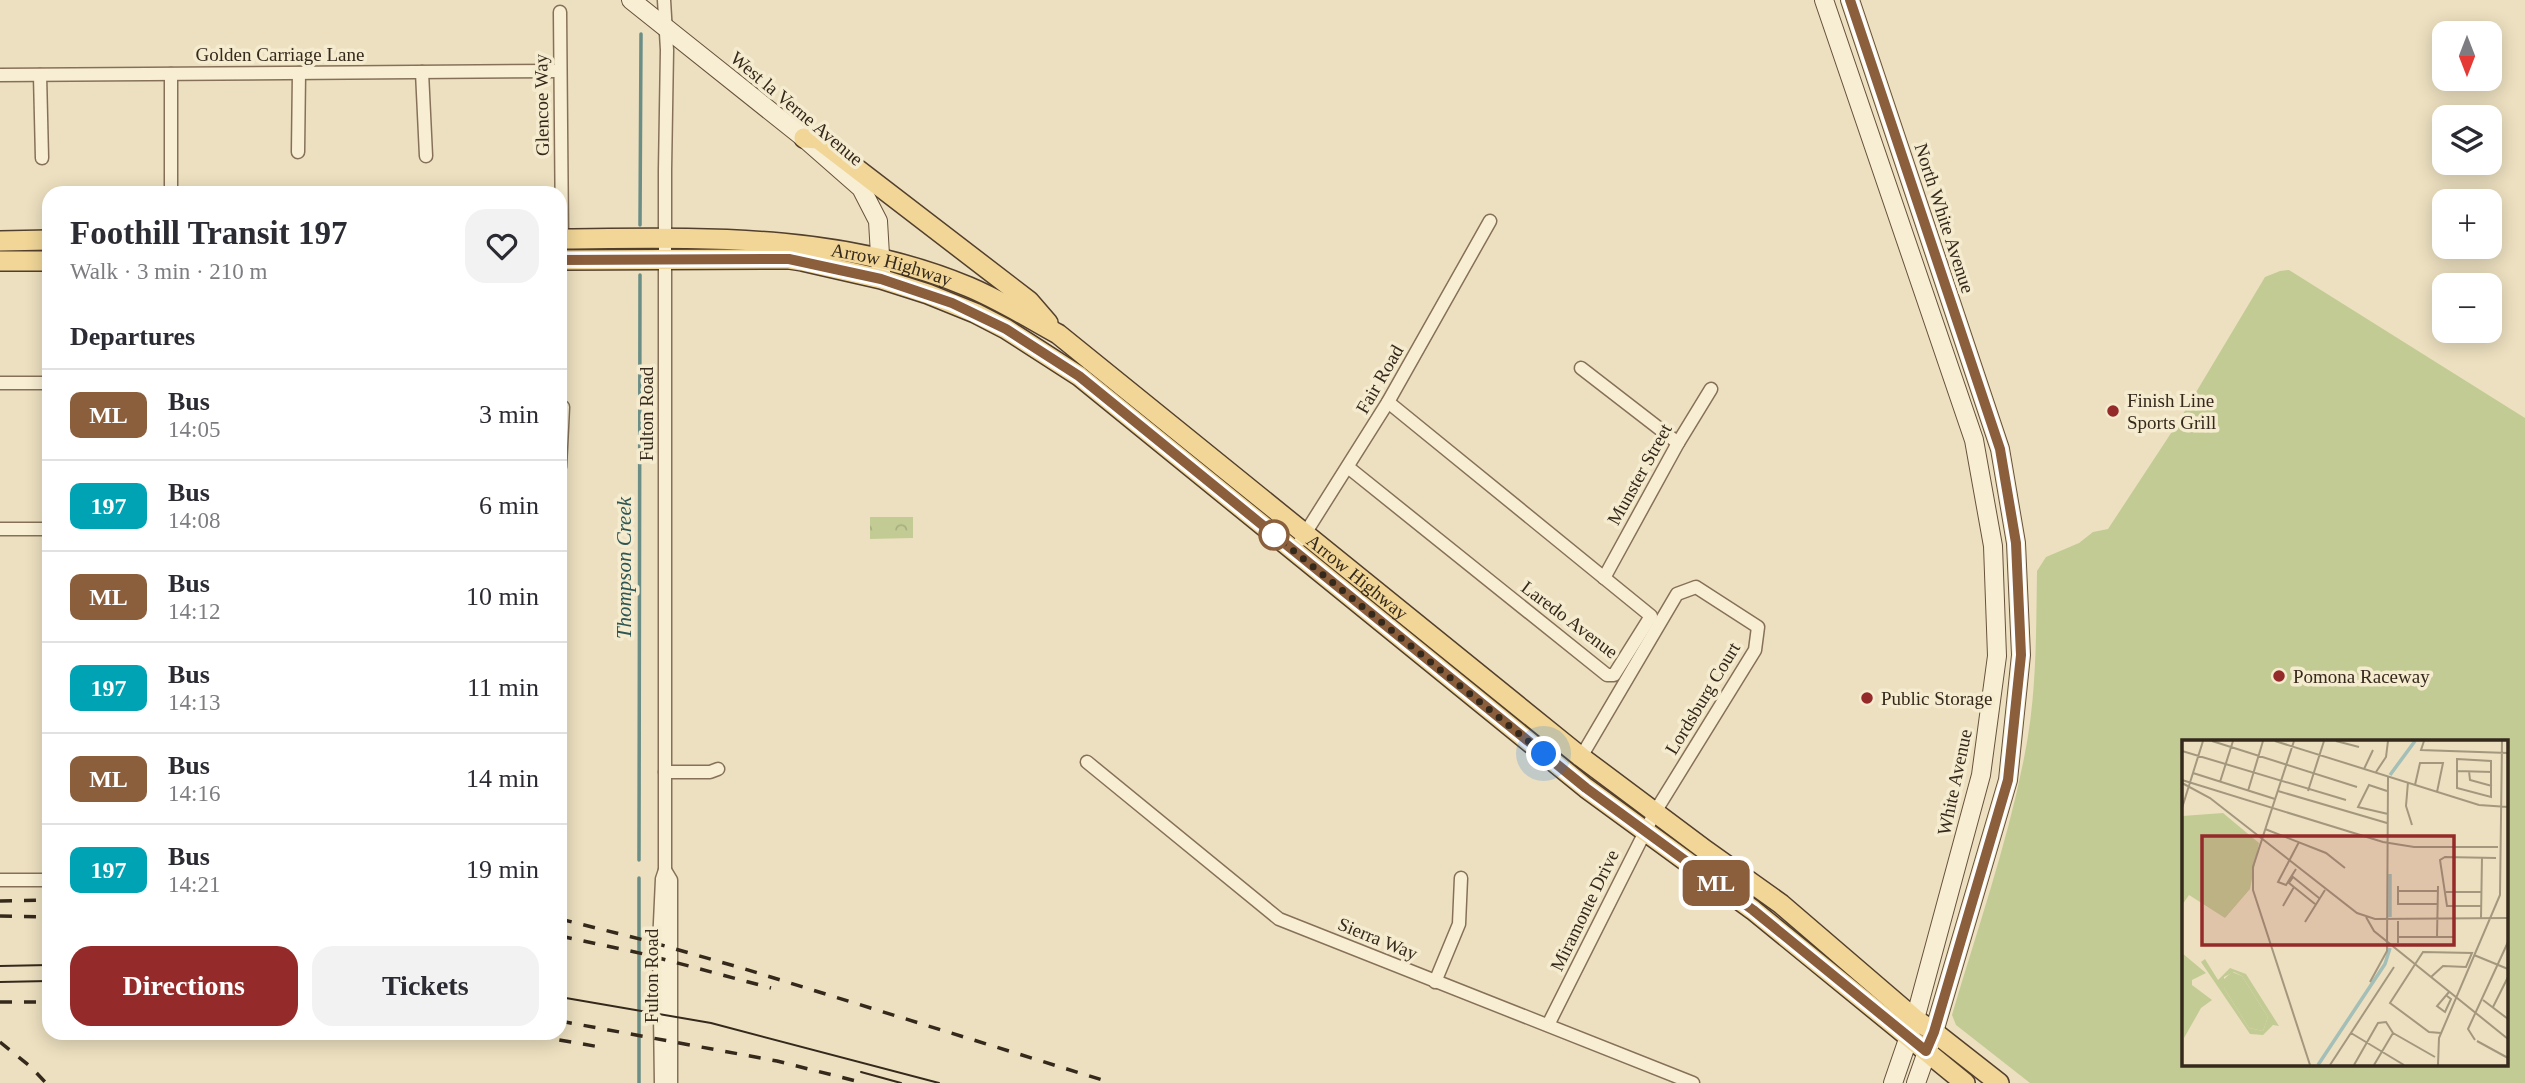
<!DOCTYPE html>
<meta charset="utf-8">
<style>
:root{--surface:#fff;--page:#f2f2f3;--text:#2b2b33;--muted:#7c7c81;--line:#e1e1e2;--accent:#942a29}
body{margin:0;font-family:Georgia,serif;background:var(--page);color:var(--text);height:100vh;display:flex;flex-direction:column;font-size:26px;white-space:nowrap}
*{box-sizing:border-box;margin:0}
p{font-size:23px;color:var(--muted)}
.icon{flex:none;width:38px;height:38px;fill:none;stroke:currentColor;stroke-width:2;stroke-linecap:round;stroke-linejoin:round}
.map{position:relative;flex:1;overflow:hidden}
.panel{position:absolute;left:42px;top:186px;width:525px;height:854px;display:flex;flex-direction:column;background:var(--surface);border-radius:21px;box-shadow:0 4px 18px #0003}
.panel>*{flex:none}
.badge{padding:0 14px;border-radius:10px;font-size:24px;line-height:46px}
.needle{width:46px;rotate:180deg}
.tools{position:absolute;left:2432px;top:21px;display:grid;gap:14px}
.tools a{display:grid;place-items:center;width:70px;height:70px;border-radius:14px;background:var(--surface);box-shadow:0 4px 18px #0003;font-size:35px}
.you{position:absolute;width:35px;height:35px;margin:-18px;border:5px solid #fff;border-radius:50%;background:#1a73e8;box-shadow:0 0 0 10px #1a73e833}
.map>.badge{position:absolute;translate:-50% -50%;box-shadow:0 0 0 4px #fff}
h2{padding:0 28px;font-size:26px;line-height:63px}
.round{display:grid;place-items:center;flex:none;width:74px;height:74px;border-radius:21px;background:var(--page)}
.summary{display:flex;align-items:center;justify-content:space-between;height:119px;padding:0 28px}
h1{font-size:33px;font-weight:700;line-height:52px}
.button{display:flex;gap:14px;margin-top:auto;padding:14px 28px}
.button a{flex:1;height:80px;border-radius:21px;background:var(--accent);color:#fff;font-size:28px;font-weight:700;line-height:80px;text-align:center}
.button a+a{background:var(--page);color:var(--text)}
ul{padding:0;list-style:none}
li{display:flex;align-items:center;gap:21px;height:91px;padding:0 28px;border-top:2px solid var(--line)}
li div{flex:1}
li b{display:block;font-size:26px}
li em{font-style:normal}
li .badge{min-width:77px;font-weight:700;text-align:center}
.map>svg:first-child{display:block}
.park{fill:url(#park-crowns)}
.pitch{fill:#c3cb94;fill-rule:evenodd}
.lines{fill:none;stroke-linecap:round;stroke-linejoin:round}
.stream{stroke:#6a8d85;stroke-width:3.5}
.street-casing{stroke:#867158;stroke-width:15}
.secondary-casing{stroke:#67523b;stroke-width:20}
.primary-casing{stroke:#533f2d;stroke-width:22}
.street{stroke:#f8eed3;stroke-width:12}
.secondary{stroke:#f8eed3;stroke-width:18}
.primary{stroke:#f1d697;stroke-width:19}
.tram{stroke:#35291c;stroke-width:2}
.rail{stroke:#35291c;stroke-width:3.5;stroke-dasharray:12 12;stroke-linecap:butt}
.line-casing{stroke:#fff;stroke-width:16}
.line{stroke:#8b5e3c;stroke-width:10}
.walk{stroke:#35291c;stroke-width:7;stroke-dasharray:0 12.6}
.poi-dot{fill:#942a29;stroke:#f5ebcf;stroke-width:2.5}
.stop-dot{fill:#fff;stroke:#8b5e3c;stroke-width:3.5}
.labels{text-anchor:middle;stroke-width:7;stroke-linejoin:round;paint-order:stroke}
.street-label{font-size:19px;fill:#35291c;stroke:#f5ebcf}
.poi-label{font-size:19px;fill:#35291c;stroke:#f5ebcf;text-anchor:start}
.water-label{font-size:21px;font-style:italic;fill:#2c5553;stroke:#f5ebcf}
.inset-river{fill:none;stroke:#a3bfb7;stroke-width:3.5}
.inset-road{fill:none;stroke:#a3977e;stroke-width:2}
.view{fill:#942a29;fill-opacity:0.15;stroke:#942a29;stroke-width:3.5}
.inset-edge{fill:none;stroke:#35291c;stroke-width:3.5}
</style>
<div class="map">
<svg width="2525" height="1083" viewBox="0 0 2525 1083">
<defs>
<pattern id="park-crowns" width="20" height="18" patternUnits="userSpaceOnUse" patternTransform="scale(1.75)"><rect width="20" height="18" fill="#c3cb94"/><path d="M2 6a3 3 0 1 1 6 0M12 15a3 3 0 1 1 6 0" fill="none" stroke="#a8ae7f"/></pattern>
</defs>
<rect width="100%" height="100%" fill="#ede0c0"/>
<path class="park" d="M870,517H913V538L870,539Z"/>
<path class="pitch" d="M2289,270L2525,418V1083H2030L1956,1025L1952,1015C1977,930 2007,845 2024,758C2037,696 2036,633 2037,571L2046,557L2079,543L2093,532L2108,529L2177,424L2265,277L2280,271ZM2184,742H2506V1064H2184Z"/>
<g class="lines">
<g class="stream">
<path d="M640,225L641,34"/>
<path d="M639,860L640,275"/>
<path d="M639,1083V878"/>
</g>
<defs>
<g id="street">
<path d="M560,12L562,239"/>
<path d="M422,72L426,156"/>
<path d="M0,75L560,71"/>
<path d="M40,75L42,158"/>
<path d="M298,152L299,73"/>
<path d="M171,192V74"/>
<path d="M1581,368L1678,443"/>
<path d="M0,383H49"/>
<path d="M560,407H563L560,467"/>
<path d="M1349,468L1607,675H1614L1651,616L1388,402"/>
<path d="M0,529H49"/>
<path d="M1301,540L1388,402L1490,221"/>
<path d="M1604,578L1678,443L1711,389"/>
<path d="M1087,762L1279,919L1693,1083"/>
<path d="M665,772H710L718,769"/>
<path d="M665,870L671,880V1083"/>
<path d="M0,880H49"/>
<path d="M1435,982L1459,924L1461,878"/>
<path d="M1548,1025L1655,812L1755,650L1758,627L1696,587L1677,594L1581,757"/>
<path d="M661,1083L659,944L662,879L665,870V170L667,50L664,0"/>
</g>
<g id="secondary">
<path d="M631,0L804,138L861,188L878,221L881,272"/>
<path d="M1824,0L1974,440L1993,546L1997,656L1981,775L1915,1019L1893,1083"/>
<path d="M1850,0L2000,449L2016,543L2021,655L2008,780L1934,1032L1916,1083"/>
</g>
<g id="primary">
<path d="M804,138L818,139L1029,301L1048,323"/>
<path id="s1" d="M560,239C698,238 839,232 969,287C1000,300 1029,318 1058,334L1581,757L1704,849L1781,904L1915,1019L1934,1032L1999,1083"/>
<path d="M0,241L49,240"/>
<path d="M560,260L789,259L802,261L881,279L928,294L975,313L1006,329L1079,376L1586,788L1753,910L1965,1083"/>
<path d="M0,261H49"/>
</g>
</defs>
<use href="#street" class="street-casing"/>
<use href="#secondary" class="secondary-casing"/>
<use href="#primary" class="primary-casing"/>
<use href="#street" class="street"/>
<use href="#secondary" class="secondary"/>
<use href="#primary" class="primary"/>
<g class="tram">
<path d="M0,966L49,965"/>
<path d="M0,982L49,981"/>
<path d="M560,997L711,1023L939,1083"/>
<path d="M861,1072L901,1083"/>
</g>
<g class="rail">
<path d="M0,901L49,900"/>
<path d="M0,916L49,917"/>
<path d="M560,919L644,940L745,969L1112,1083"/>
<path d="M560,936L644,954L771,988"/>
<path d="M0,1002H49"/>
<path d="M560,1021L777,1061L864,1083"/>
<path d="M512,1032L600,1047"/>
<path d="M0,1042L31,1067L46,1083"/>
</g>
</g>
<g class="lines">
<defs>
<path id="line" d="M560,260L789,259L881,279L952,303L1006,329L1079,376L1586,788L1753,910L1926,1051L1934,1032L2008,780L2021,655L2016,543L2000,449L1850,0"/>
</defs>
<use href="#line" class="line-casing"/>
<use href="#line" class="line"/>
<path class="walk" d="M1274,535L1544,754"/>
</g>
<g class="poi-dot">
<circle cx="2113" cy="411" r="7"/>
<circle cx="2279" cy="676" r="7"/>
<circle cx="1867" cy="698" r="7"/>
</g>
<circle class="stop-dot" cx="1274" cy="535" r="14"/>
<g class="labels">
<g class="street-label">
<text x="280" y="61">Golden Carriage Lane</text>
<text transform="translate(541 105) rotate(-91)" y="7">Glencoe Way</text>
<text transform="translate(797 108) rotate(40)" y="7">West la Verne Avenue</text>
<text transform="translate(1945 218) rotate(72)" y="7">North White Avenue</text>
<text dy="7" stroke="none"><textPath href="#s1" startOffset="334">Arrow Highway</textPath></text>
<text transform="translate(1379 379) rotate(-60)" y="7">Fair Road</text>
<text transform="translate(646 414) rotate(-90)" y="7">Fulton Road</text>
<text transform="translate(1639 474) rotate(-61)" y="7">Munster Street</text>
<text dy="7" stroke="none"><textPath href="#s1" startOffset="901">Arrow Highway</textPath></text>
<text transform="translate(1570 619) rotate(37)" y="7">Laredo Avenue</text>
<text transform="translate(1702 698) rotate(-59)" y="7">Lordsburg Court</text>
<text transform="translate(1954 782) rotate(-78)" y="7">White Avenue</text>
<text transform="translate(1584 910) rotate(-64)" y="7">Miramonte Drive</text>
<text transform="translate(1378 938) rotate(22)" y="7">Sierra Way</text>
<text transform="translate(651 976) rotate(-90)" y="7">Fulton Road</text>
</g>
<g class="poi-label">
<text x="2127" y="407">Finish Line<tspan x="2127" dy="22">Sports Grill</tspan></text>
<text x="2293" y="683">Pomona Raceway</text>
<text x="1881" y="705">Public Storage</text>
</g>
<g class="water-label">
<text transform="translate(624 568) rotate(-90)" y="7">Thompson Creek</text>
</g>
</g>
<g transform="translate(2182 740)">
<rect width="326" height="326" fill="#ede0c0"/>
<path d="M50,232L60,236L86,277L81,291L67,288L42,248L41,240Z" fill="#c3cb94"/>
<path d="M41,73L77,103L68,149L43,178L7,155L0,165V76ZM0,213L24,233L10,240V245L30,260L19,268L2,298ZM23,219L36,240L48,228L64,234L97,286L91,285L81,295L68,294L19,222ZM52,232L60,236L86,277L81,291L67,288L42,248V237Z" fill="#c3cb94" fill-rule="evenodd"/>
<path class="inset-river" d="M208,35L233,1M208,177V134M136,325L203,224L208,208"/>
<path class="inset-road" d="M30,1L175,47M93,1L297,65L326,67M112,1L71,127V150L128,325M154,1L177,7M242,1L239,10L326,13M0,11L164,60M275,19L309,21V57L275,48ZM182,29L191,10M275,31L310,32M287,31L288,40L310,46M194,32L204,17L206,1M11,33L93,59M0,40L201,102L232,107H316M38,42L51,1M226,42L224,66L230,85M0,43L28,58L175,173L193,179L326,178M233,45L238,23H261L255,52M66,51L81,1M96,51L205,83M126,51L142,1M205,51L187,45L176,67L206,74M0,68L21,1M83,89L144,113L163,128M114,129L104,145L96,142L117,102M216,146V164H255M216,151H255M264,152H300M133,164L107,143L111,137L137,158M101,166L112,147M299,166H265L258,120L263,117L314,118M184,177L192,191L326,299M299,178L300,117M216,181V203M123,182L143,150M216,197H273M255,197L256,146M292,215L326,229M249,237L261,226L284,227L290,213L241,212L208,263L247,292L259,293M188,242L205,211L206,36M265,256L269,259L263,272L255,266L267,252M301,260L326,279M311,267L326,237M169,293L222,325M211,293L253,317M293,300L286,289L326,202M295,301L326,318M148,325L212,227M172,325L196,283L204,282L211,293M192,325L211,293M256,325L257,298L318,155L320,1"/>
<path class="view" d="M20,96H272V205H20Z"/>
<rect width="326" height="326" class="inset-edge"/>
</g>
</svg>
<div class="tools">
<a><svg class="needle" viewBox="-14 -14 28 28"><path d="M0-13l5 13h-10z" fill="#e53935"/><path d="M0 13l5-13h-10z" fill="#7c7c81"/></svg></a>
<a><svg class="icon" aria-label="layers" viewBox="0 0 24 24"><path d="M12 4l9 5-9 5-9-5zM3 14l9 5 9-5"/></svg></a>
<a>+</a>
<a>−</a>
</div>
<div class="you" style="left:1544px;top:754px"></div>
<b class="badge" style="left:1716px;top:883px;background:#8b5e3c;color:#fff">ML</b>
<section class="panel">
<div class="summary"><div><h1>Foothill Transit 197</h1><p>Walk · 3 min · 210 m</p></div><a class="round"><svg class="icon" aria-label="heart" viewBox="0 0 24 24"><path d="M12 20l-8-8c-3-5 5-10 8-4 3-6 11-1 8 4z"/></svg></a></div>
<h2>Departures</h2>
<ul>
<li><span class="badge" style="background:#8b5e3c;color:#fff">ML</span><div><b>Bus</b><p>14:05</p></div><em>3 min</em></li>
<li><span class="badge" style="background:#00a3b4;color:#fff">197</span><div><b>Bus</b><p>14:08</p></div><em>6 min</em></li>
<li><span class="badge" style="background:#8b5e3c;color:#fff">ML</span><div><b>Bus</b><p>14:12</p></div><em>10 min</em></li>
<li><span class="badge" style="background:#00a3b4;color:#fff">197</span><div><b>Bus</b><p>14:13</p></div><em>11 min</em></li>
<li><span class="badge" style="background:#8b5e3c;color:#fff">ML</span><div><b>Bus</b><p>14:16</p></div><em>14 min</em></li>
<li><span class="badge" style="background:#00a3b4;color:#fff">197</span><div><b>Bus</b><p>14:21</p></div><em>19 min</em></li>
</ul>
<div class="button"><a>Directions</a><a>Tickets</a></div>
</section>
</div>
